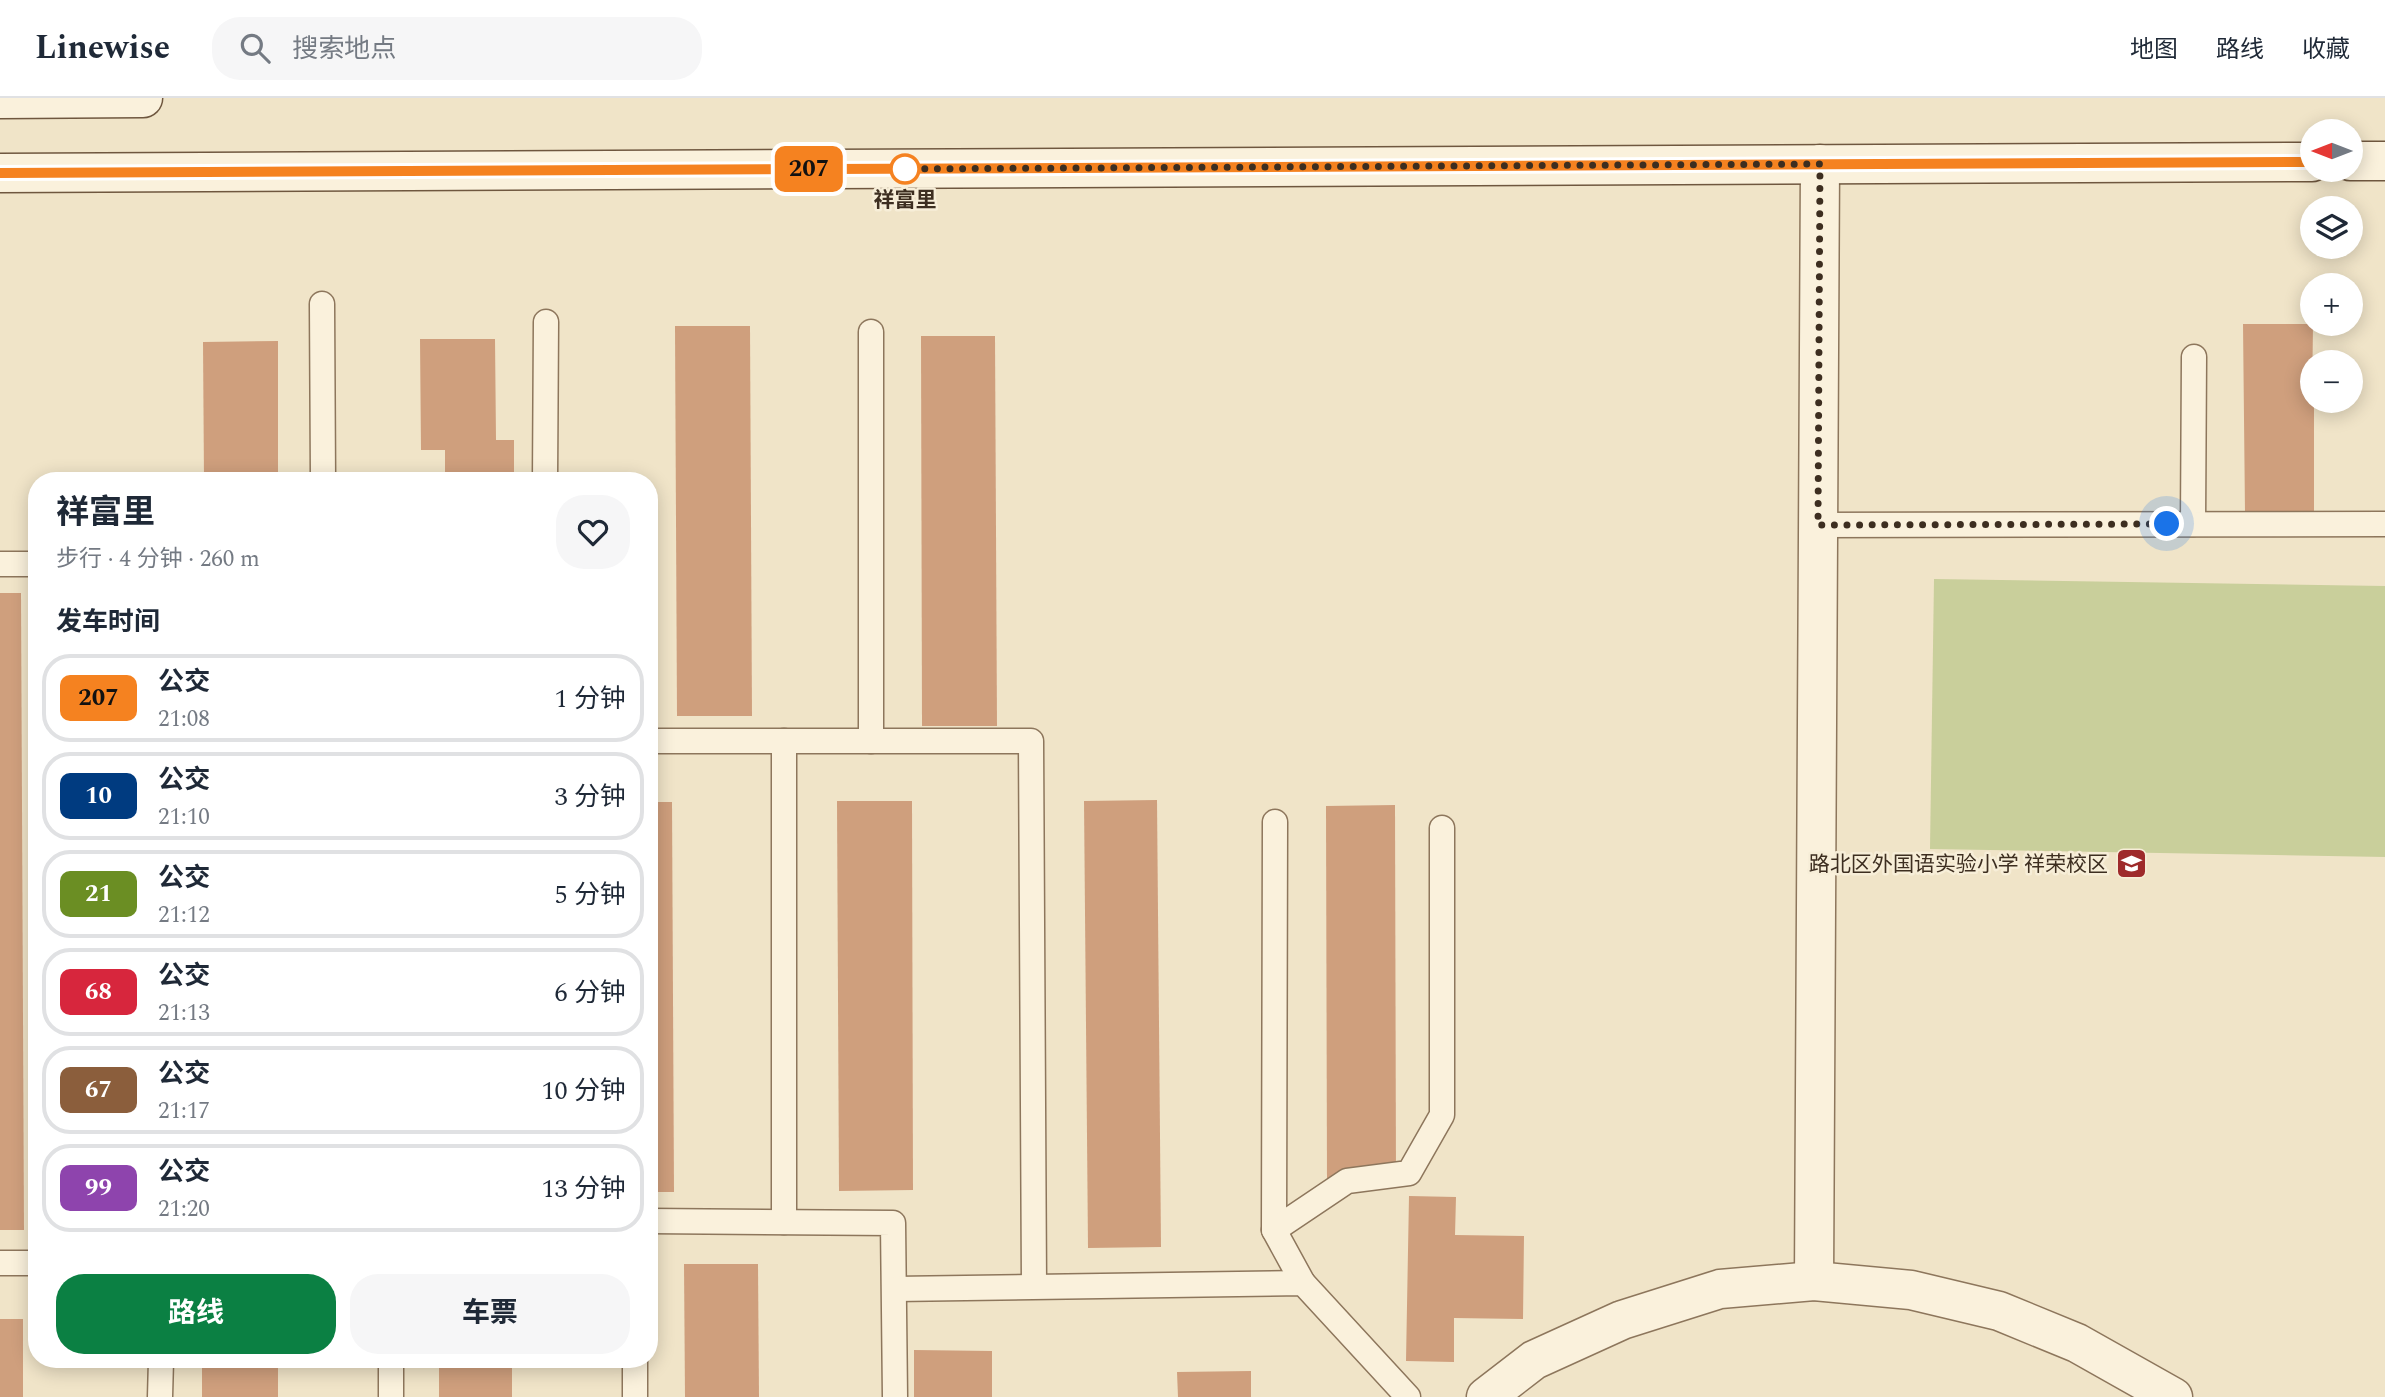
<!DOCTYPE html>
<html lang="zh">
<meta charset="utf-8">
<style>
:root{--surface:#fff;--page:#f6f6f7;--text:#1f2937;--muted:#747a83;--line:#e0e1e3;--accent:#0b8043}
body{margin:0;font-family:Spectral,"Noto Sans SC",serif;background:var(--page);color:var(--text);height:100vh;display:flex;flex-direction:column;font-size:26px;white-space:nowrap}
*{box-sizing:border-box;margin:0}
p{font-size:23px;color:var(--muted)}
.icon{flex:none;width:38px;height:38px;fill:none;stroke:currentColor;stroke-width:2;stroke-linecap:round;stroke-linejoin:round}
.map{position:relative;flex:1;overflow:hidden}
.details{position:absolute;left:28px;top:374px;width:630px;height:896px;display:flex;flex-direction:column;background:var(--surface);border-radius:28px;box-shadow:0 4px 18px #0003}
.details>*{flex:none}
.badge{padding:0 14px;border-radius:10px;font-size:24px;line-height:46px}
.needle{width:46px;rotate:270deg}
.tools{position:absolute;left:2300px;top:21px;display:grid;gap:14px}
.tools a{display:grid;place-items:center;width:63px;height:63px;border-radius:50%;background:var(--surface);box-shadow:0 4px 18px #0003;font-size:35px}
.you{position:absolute;width:35px;height:35px;margin:-18px;border:5px solid #fff;border-radius:50%;background:#1a73e8;box-shadow:0 0 0 10px #1a73e833}
.map>.badge{position:absolute;translate:-50% -50%;box-shadow:0 0 0 4px #fff}
h2{padding:0 28px;font-size:26px;line-height:63px}
.round{display:grid;place-items:center;flex:none;width:74px;height:74px;border-radius:28px;background:var(--page)}
.head{display:flex;align-items:center;justify-content:space-between;height:119px;padding:0 28px}
h1{font-size:33px;font-weight:700;line-height:52px}
.button{display:flex;gap:14px;margin-top:auto;padding:14px 28px}
.button a{flex:1;height:80px;border-radius:28px;background:var(--accent);color:#fff;font-size:28px;font-weight:700;line-height:80px;text-align:center}
.button a+a{background:var(--page);color:var(--text)}
ul{padding:0;list-style:none}
li{display:flex;align-items:center;gap:21px;height:88px;margin:0 14px 10px;padding:0 14px;border:4px solid var(--line);border-radius:28px}
li div{flex:1}
li b{display:block;font-size:26px}
li em{font-style:normal}
li .badge{min-width:77px;font-weight:700;text-align:center}
header{display:flex;align-items:center;gap:42px;box-sizing:border-box;height:98px;padding:0 35px;background:var(--surface);border-bottom:2px solid var(--line)}
header strong{font-size:33px}
nav{display:flex;gap:38px;margin-inline-start:auto;font-size:24px}
.search{width:490px;height:63px;background:var(--page);display:flex;align-items:center;gap:18px;box-sizing:border-box;padding:0 24px;border-radius:28px;color:var(--muted);font-size:26px}
.map>svg:first-child{display:block}
.green{fill:#c9cf9b}
.building{fill:#cf9f7d}
.lines{fill:none;stroke-linecap:round;stroke-linejoin:round}
.lane-casing{stroke:#8d765c;stroke-width:27}
.street-casing{stroke:#8d765c;stroke-width:41}
.secondary-casing{stroke:#6f573f;stroke-width:41}
.lane{stroke:#faf1dc;stroke-width:24}
.street{stroke:#faf1dc;stroke-width:38}
.secondary{stroke:#faf1dc;stroke-width:38}
.line-casing{stroke:#fff;stroke-width:16}
.line{stroke:#f58220;stroke-width:10}
.walk{stroke:#3d2e20;stroke-width:7;stroke-dasharray:0 12.6}
.stop-dot{fill:#fff;stroke:#f58220;stroke-width:3.5}
.labels{text-anchor:middle;stroke-width:5;stroke-linejoin:round;paint-order:stroke}
.stop-label{font-size:21px;font-weight:bold;fill:#3d2e20;stroke:#f7eed8}
.poi-label{font-size:21px;fill:#3d2e20;stroke:#f7eed8;text-anchor:end}
</style>
<header>
<strong>Linewise</strong>
<div class="search"><svg class="icon" aria-label="search" viewBox="0 0 24 24"><circle cx="10" cy="10" r="6"/><path d="M15 15l6 6"/></svg>搜索地点</div>
<nav><a>地图</a><a>路线</a><a>收藏</a></nav>
</header>
<div class="map">
<svg width="2385" height="1299" viewBox="0 0 2385 1299">
<rect width="100%" height="100%" fill="#f0e4c8"/>
<path class="green" d="M1934,481L2385,488V759L1930,751Z"/>
<g class="building">
<path d="M2243,226H2313L2312,303H2314V413L2245,414Z"/>
<path d="M675,228H750L752,618H677Z"/>
<path d="M921,238H995L997,628H922Z"/>
<path d="M420,241H495L496,342H514V383H445V352H421Z"/>
<path d="M278,243V383H204L203,244Z"/>
<path d="M0,495H21L24,1132H0Z"/>
<path d="M1157,702L1161,1149L1088,1150L1084,703Z"/>
<path d="M837,703H912L913,1092L839,1093Z"/>
<path d="M649,704H672L674,1094H649Z"/>
<path d="M1395,707L1396,1085H1327L1326,708Z"/>
<path d="M1409,1098L1456,1099L1455,1137L1524,1138L1523,1221L1454,1220V1264L1406,1263Z"/>
<path d="M684,1166H758L759,1299H685Z"/>
<rect x="0" y="1221" width="23" height="78"/>
<path d="M914,1252L992,1253V1299H914Z"/>
<rect x="202" y="1262" width="76" height="37"/>
<rect x="439" y="1262" width="73" height="37"/>
<path d="M1251,1273V1299H1178L1177,1274Z"/>
</g>
<g class="lines">
<defs>
<g id="lane">
<path d="M322,206L323,383"/>
<path d="M871,234V643"/>
<path d="M545,383L546,224"/>
<path d="M2193,426L2194,259"/>
<path d="M1818,427L2385,426"/>
<path d="M0,466H37"/>
<path d="M649,643H1031L1034,1188"/>
<path d="M784,643V1124"/>
<path d="M1275,724L1274,1132L1303,1185"/>
<path d="M649,1123L893,1125L895,1299"/>
<path d="M1274,1132L1347,1083L1409,1075L1442,1017V730"/>
<path d="M0,1165H37"/>
<path d="M895,1191L1303,1185L1408,1299"/>
<path d="M391,1262V1299"/>
<path d="M160,1299L161,1262"/>
<path d="M635,1299V1262"/>
</g>
<g id="street">
<path d="M1814,1183L1820,66"/>
<path d="M1486,1299L1534,1262L1622,1222L1720,1191L1814,1183L1911,1192L1999,1213L2077,1245L2173,1299"/>
</g>
<g id="secondary">
<path d="M0,1L143,0"/>
<path d="M2350,63H2385"/>
<path d="M0,75L2312,64"/>
</g>
</defs>
<use href="#lane" class="lane-casing"/>
<use href="#street" class="street-casing"/>
<use href="#secondary" class="secondary-casing"/>
<use href="#lane" class="lane"/>
<use href="#street" class="street"/>
<use href="#secondary" class="secondary"/>
</g>
<g class="lines">
<defs>
<path id="line" d="M0,75L2312,64"/>
</defs>
<use href="#line" class="line-casing"/>
<use href="#line" class="line"/>
<path class="walk" d="M905,71H896L1820,66L1818,427L2167,426"/>
</g>
<defs>
<symbol id="school-square" viewBox="-11 -11 22 22"><rect x="-9" y="-9" width="18" height="18" rx="4" fill="#9e2a2b" stroke="#f7eed8"/><path d="M0-5L7-2L0 1L-7-2ZM-4 1L0 2.5L4 1V4Q0 6-4 4Z" fill="#fff"/></symbol>
</defs>
<g fill-rule="evenodd">
<use href="#school-square" x="2114" y="748" width="35" height="35"/>
</g>
<circle class="stop-dot" cx="905" cy="71" r="14"/>
<g class="labels">
<g class="stop-label">
<text x="905" y="109">祥富里</text>
</g>
<g class="poi-label">
<text x="2108" y="773">路北区外国语实验小学 祥荣校区</text>
</g>
</g>
</svg>
<div class="tools">
<a><svg class="needle" viewBox="-14 -14 28 28"><path d="M0-13l5 13h-10z" fill="#e53935"/><path d="M0 13l5-13h-10z" fill="#747a83"/></svg></a>
<a><svg class="icon" aria-label="layers" viewBox="0 0 24 24"><path d="M12 4l9 5-9 5-9-5zM3 14l9 5 9-5"/></svg></a>
<a>+</a>
<a>−</a>
</div>
<div class="you" style="left:2167px;top:426px"></div>
<b class="badge" style="left:809px;top:71px;background:#f58220;color:#111">207</b>
<section class="details">
<div class="head"><div><h1>祥富里</h1><p>步行 · 4 分钟 · 260 m</p></div><a class="round"><svg class="icon" aria-label="heart" viewBox="0 0 24 24"><path d="M12 20l-8-8c-3-5 5-10 8-4 3-6 11-1 8 4z"/></svg></a></div>
<h2>发车时间</h2>
<ul>
<li><span class="badge" style="background:#f58220;color:#111">207</span><div><b>公交</b><p>21:08</p></div><em>1 分钟</em></li>
<li><span class="badge" style="background:#003b80;color:#fff">10</span><div><b>公交</b><p>21:10</p></div><em>3 分钟</em></li>
<li><span class="badge" style="background:#6b8e23;color:#fff">21</span><div><b>公交</b><p>21:12</p></div><em>5 分钟</em></li>
<li><span class="badge" style="background:#d7263d;color:#fff">68</span><div><b>公交</b><p>21:13</p></div><em>6 分钟</em></li>
<li><span class="badge" style="background:#8b5e3c;color:#fff">67</span><div><b>公交</b><p>21:17</p></div><em>10 分钟</em></li>
<li><span class="badge" style="background:#8e44ad;color:#fff">99</span><div><b>公交</b><p>21:20</p></div><em>13 分钟</em></li>
</ul>
<div class="button"><a>路线</a><a>车票</a></div>
</section>
</div>
